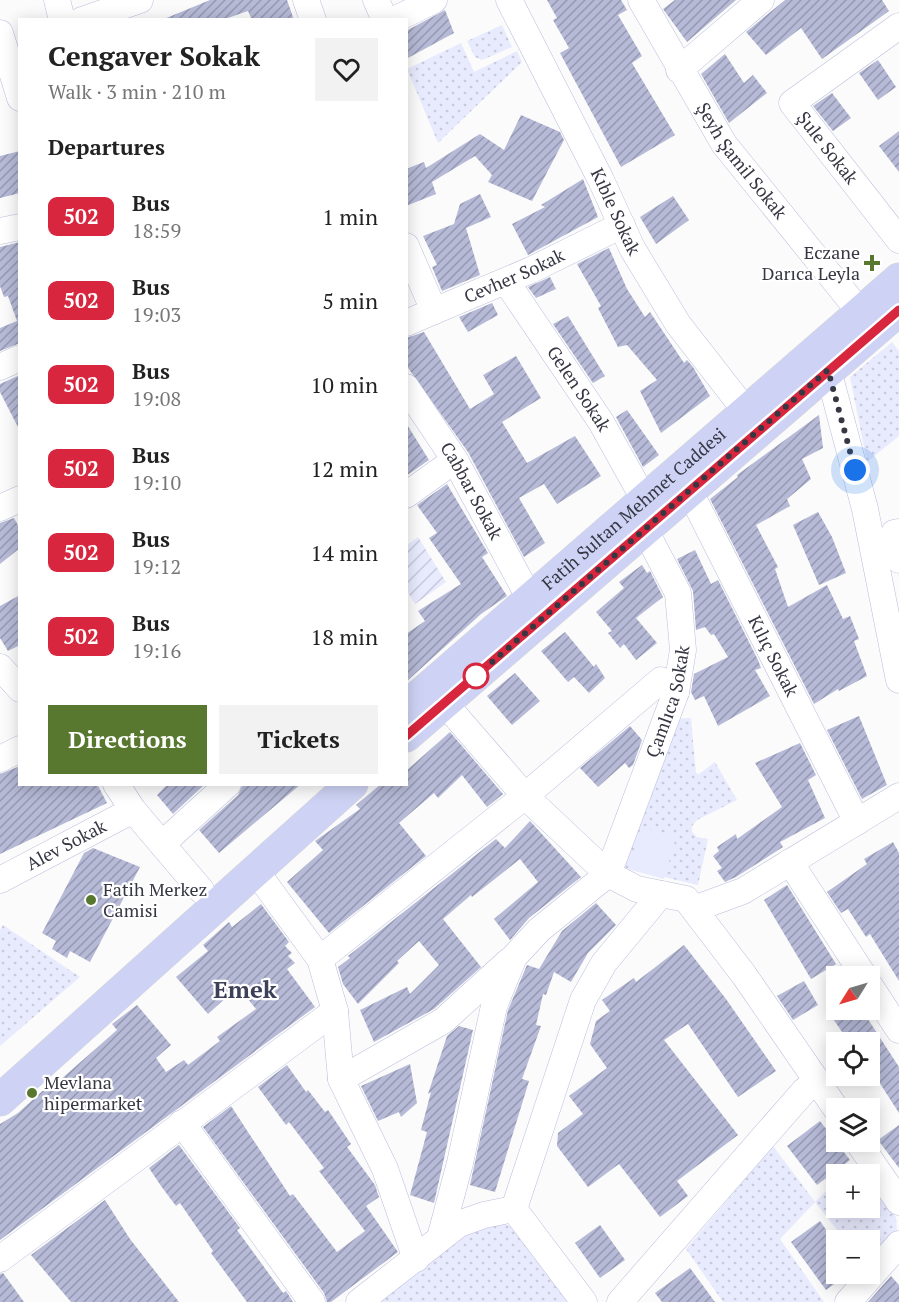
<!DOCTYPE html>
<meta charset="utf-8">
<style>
:root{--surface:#fff;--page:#f2f2f2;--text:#222;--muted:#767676;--accent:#58782f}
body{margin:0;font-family:"PT Serif",serif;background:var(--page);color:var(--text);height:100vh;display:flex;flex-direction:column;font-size:22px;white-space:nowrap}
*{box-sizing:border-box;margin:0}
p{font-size:20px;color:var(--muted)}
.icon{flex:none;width:33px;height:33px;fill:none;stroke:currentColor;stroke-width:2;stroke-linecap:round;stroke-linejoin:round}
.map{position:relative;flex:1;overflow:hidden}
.panel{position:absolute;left:18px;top:18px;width:390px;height:768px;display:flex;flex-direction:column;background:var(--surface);border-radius:0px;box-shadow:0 3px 15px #0003}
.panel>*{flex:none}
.badge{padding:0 12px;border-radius:9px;font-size:21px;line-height:39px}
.needle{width:39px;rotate:233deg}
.fabs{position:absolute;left:826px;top:966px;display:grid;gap:12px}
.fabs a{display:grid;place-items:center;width:54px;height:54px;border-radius:0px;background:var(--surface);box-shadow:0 3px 15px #0003;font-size:30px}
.you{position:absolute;width:30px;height:30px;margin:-15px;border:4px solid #fff;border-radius:50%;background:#1a73e8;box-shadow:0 0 0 9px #1a73e833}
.map>.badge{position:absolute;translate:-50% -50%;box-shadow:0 0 0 3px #fff}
h2{padding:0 30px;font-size:22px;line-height:54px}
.round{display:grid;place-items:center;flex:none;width:63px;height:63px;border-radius:0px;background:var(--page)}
.summary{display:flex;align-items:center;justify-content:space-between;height:102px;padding:0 30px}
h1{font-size:28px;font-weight:600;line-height:45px}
.primary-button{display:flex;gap:12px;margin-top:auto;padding:12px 30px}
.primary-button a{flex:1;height:69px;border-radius:0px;background:var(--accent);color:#fff;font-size:24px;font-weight:600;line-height:69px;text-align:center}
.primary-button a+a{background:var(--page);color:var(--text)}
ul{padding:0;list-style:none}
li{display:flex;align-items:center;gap:18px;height:84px;padding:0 30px}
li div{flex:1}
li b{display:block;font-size:22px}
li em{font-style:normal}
li .badge{min-width:66px;font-weight:700;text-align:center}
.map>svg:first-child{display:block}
.grass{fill:url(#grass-dots)}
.garden{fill:url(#garden-furrows)}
.pitch{fill:#e8eafe}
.building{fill:url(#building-hatch)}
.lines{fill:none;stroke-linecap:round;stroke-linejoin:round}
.minor-casing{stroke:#bbbfdd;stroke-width:27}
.major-casing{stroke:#d7d7d9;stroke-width:33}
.minor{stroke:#fff;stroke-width:26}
.major{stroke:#ced3f5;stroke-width:32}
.line-casing{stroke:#fff;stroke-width:14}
.line{stroke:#d7263d;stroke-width:9}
.walk{stroke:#363743;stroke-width:6;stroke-dasharray:0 10.8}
.poi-dot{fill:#58782f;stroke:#fff;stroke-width:2}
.stop-dot{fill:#fff;stroke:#d7263d;stroke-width:3}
.labels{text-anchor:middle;stroke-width:4.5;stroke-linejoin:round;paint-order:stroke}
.street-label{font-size:18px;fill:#363743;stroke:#fff}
.poi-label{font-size:18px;fill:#363743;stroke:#fff;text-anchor:start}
.district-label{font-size:24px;font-weight:bold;fill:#3d4059;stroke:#fff}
</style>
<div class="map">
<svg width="899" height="1302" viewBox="0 0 899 1302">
<defs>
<pattern id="grass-dots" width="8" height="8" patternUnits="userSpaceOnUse" patternTransform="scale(1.5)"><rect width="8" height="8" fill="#e8eafe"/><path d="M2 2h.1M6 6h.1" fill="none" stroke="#c8c9db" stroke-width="1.8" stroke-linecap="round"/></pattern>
<pattern id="garden-furrows" width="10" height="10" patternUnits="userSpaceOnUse" patternTransform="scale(1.5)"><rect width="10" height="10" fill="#e8eafe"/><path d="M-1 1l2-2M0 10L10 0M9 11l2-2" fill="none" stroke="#c8c9db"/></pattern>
<pattern id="building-hatch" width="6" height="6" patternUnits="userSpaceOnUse" patternTransform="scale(1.5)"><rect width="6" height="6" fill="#b6bad7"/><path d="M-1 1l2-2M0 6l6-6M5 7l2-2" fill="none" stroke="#9598b0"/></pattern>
</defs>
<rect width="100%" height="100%" fill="#fbfbfb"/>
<g class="grass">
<path d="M502,25L512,47L482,60L475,57L467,41Z"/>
<path d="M461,43L474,72L517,51L522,62L438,143L407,69Z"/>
<path d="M892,342L899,351V436L867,462L850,377Z"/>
<path d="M691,718L696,773L699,774L715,762L737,800L697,820L692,826V832L697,837L708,839L698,885L622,867L671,719Z"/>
<path d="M3,925L80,977L0,1046V930Z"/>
<path d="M773,1146L815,1202L837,1180V1208H870V1183L896,1217L897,1231L870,1262V1240H845L815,1202L780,1239L824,1302H723L686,1249Z"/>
<path d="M504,1223L518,1231L568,1302H374L475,1228Z"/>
</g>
<path class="garden" d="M418,537L446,582L415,604L407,591V545Z"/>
<path class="pitch" d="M641,827L676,837L664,879L628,869Z"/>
<g class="building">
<path d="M210,0H287L294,20H252L248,11L222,20L164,19Z"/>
<path d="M547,0H621L627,10L618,15L642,56L632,63L675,135L621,167L560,53L569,48L553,20L557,18Z"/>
<path d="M675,0H736L687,42L663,9Z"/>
<path d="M785,0H882L889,11L822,59L801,28L766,55L746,32Z"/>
<path d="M445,10L454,33L406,59V31Z"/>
<path d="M725,54L744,83L753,75L767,93L729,123L701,74Z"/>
<path d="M878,60L896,87L878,100L859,73Z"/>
<path d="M832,93L851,118L833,131L813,106Z"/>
<path d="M521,115L560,132L564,140L532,201L488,182L492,175L475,156L432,182L436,194L406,206V169L424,162L426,168L480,134L504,150Z"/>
<path d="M899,131V172L879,146Z"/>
<path d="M20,151V193L0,198V156Z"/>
<path d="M583,179L598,217L528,255L512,224L545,207L541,205Z"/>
<path d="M480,194L491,217L466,228L480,275L442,291L432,267L437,265L423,236L454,224L460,204Z"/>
<path d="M673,196L689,220L656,244L640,217Z"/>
<path d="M20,242V343L0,351V328L17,321L8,296L4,297L0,286V247Z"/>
<path d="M609,248L627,289L645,317L650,312L684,363L687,360L693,367L710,396L661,433L640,391L657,380L627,345L618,347L598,308L601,306L577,264Z"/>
<path d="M550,277L556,289L536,298L528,287Z"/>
<path d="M492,303L498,315L468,332L459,317Z"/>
<path d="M568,316L605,376L593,383L553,324Z"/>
<path d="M424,332L470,409L494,394L483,375L516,356L541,398L502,422L527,463L575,436L601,476L557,504L544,484L519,498L545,543L524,557L468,452L406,365V338Z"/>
<path d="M20,375V431L0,392V384Z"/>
<path d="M627,410L659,455L643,467L616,417Z"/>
<path d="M819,415L823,448L802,459L811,479L787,499L790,506L756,525L778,567L775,569L788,607L827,585L843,619L850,616L859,639L854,641L867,676L839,691L838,689L814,704L710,499L738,477L737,475Z"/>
<path d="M406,423L429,460L406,476Z"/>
<path d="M447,484L488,553L482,557L507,596L481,614L406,682V634L425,621L418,611L461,584L429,538L437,533L417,505Z"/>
<path d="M818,512L832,537L846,573L819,585L793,525Z"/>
<path d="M14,518L20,529V548L0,564V523Z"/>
<path d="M695,550L711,584L718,580L758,660L761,668L755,670L770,696L718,726L704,696L695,700L691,692L694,674L728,657L714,634L711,635L705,627L696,630L693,591L677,559Z"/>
<path d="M642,565L647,573L650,571L663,597L636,618L657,643L636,660L624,644L620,648L608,633L612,631L596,612L624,588L619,582Z"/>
<path d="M20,595V645L8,651L0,638V606Z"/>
<path d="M565,632L594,667L596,664L605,678L589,693L574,677L568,682L541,651Z"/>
<path d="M515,673L540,701L512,725L487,696Z"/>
<path d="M859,716L887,785L862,799L827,730Z"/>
<path d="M630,726L642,740L633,765L629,768L625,763L598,787L580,768Z"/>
<path d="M450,732L503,794L487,807L462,775L438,798L434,793L399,823L426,856L329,933L287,882L323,850L315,841L360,809L356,805L381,784H406V771Z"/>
<path d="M800,743L816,775L808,780L825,818L780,842L783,847L736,877L725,882L717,871L722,868L713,856L719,851L717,847L736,834L737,839L782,807L755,763Z"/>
<path d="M20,766V784H97L107,803L0,854V774Z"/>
<path d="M168,784H205L173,814L157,795Z"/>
<path d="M243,784H301L219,853L199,830L238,795Z"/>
<path d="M530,821L581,877L529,918L510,940L494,919L538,882L520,859L472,897L471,895L443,919L481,967L434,1009L374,1042L360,1010L407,987L410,994L439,965L419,941L397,961L399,963L358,1004L343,984L338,967L350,958L348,956L496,839L505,848Z"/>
<path d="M893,842L899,853V981L870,934L866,937L848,909L841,913L827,892L867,864L864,859Z"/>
<path d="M93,848L140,867L90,962L70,951L67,958L52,949L56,941L42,933L84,853Z"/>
<path d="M787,885L836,964L811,979L764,900Z"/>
<path d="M596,903L616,925L588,953L571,982L554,972L546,995L543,994L536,1025L541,1026L522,1079L529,1081L495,1192L470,1185L508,1010L527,965L539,969L562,931Z"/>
<path d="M261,904L289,942L285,946L292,953L288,956L295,963L287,969L315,1007L0,1240V1124L18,1113L49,1085L51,1088L117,1030L112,1024L137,1005L171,1045L156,1058L166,1072L184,1060L188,1065L220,1041L217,1037L256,1009L238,987L208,1014L176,977L208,951L203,945L229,922L232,927Z"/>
<path d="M684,945L726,999L776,1071L738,1097L688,1024L664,1040L738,1135L677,1181L688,1196L660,1217L619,1164L588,1187L557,1146L558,1133L583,1114L569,1096L607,1068L590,1044L596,1021L610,1011L602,1000L634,978L636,982Z"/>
<path d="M804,981L818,1005L793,1020L777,996Z"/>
<path d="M827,1010H862L899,1067V1113L870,1068V1042H849Z"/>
<path d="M459,1026L473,1030L434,1203L410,1195L427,1132L421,1130L431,1092L428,1094L447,1036Z"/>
<path d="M410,1064L417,1103L401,1117L399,1112L378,1121L361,1086Z"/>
<path d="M287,1065L306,1092L308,1090L325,1112L328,1110L351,1144L347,1147L375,1185L379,1197L366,1206L398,1252L331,1302H327L324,1293L203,1127L231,1106L290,1196L293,1194L337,1252L365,1231L319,1171L324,1168L289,1122L286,1125L258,1087Z"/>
<path d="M820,1121L850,1160L817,1185L787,1146Z"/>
<path d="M899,1125V1168L878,1140Z"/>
<path d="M179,1145L240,1228L237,1230L283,1293L286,1291L293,1302H247L211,1253L213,1251L180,1203L176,1206L161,1186L149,1168Z"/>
<path d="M105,1200L130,1239L179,1302H71L31,1255Z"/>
<path d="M820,1221L837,1245V1282L826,1290L791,1242Z"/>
<path d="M600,1225L625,1260L600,1278L575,1243Z"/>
<path d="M690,1268L715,1302H662L655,1293Z"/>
<path d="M3,1273L24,1302H0V1274Z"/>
<path d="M891,1276L899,1285V1302H868Z"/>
</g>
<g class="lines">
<defs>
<g id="minor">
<path d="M57,0L62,20"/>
<path d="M306,0L313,20"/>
<path d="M376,0L385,20"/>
<path id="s1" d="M509,0L601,180L632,248L678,324L745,410"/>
<path id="s2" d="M641,0L724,144L860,312"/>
<path d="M82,20L140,0"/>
<path d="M394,20L434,0"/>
<path id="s3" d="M899,26L792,103L899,240"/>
<path d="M0,33L20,98"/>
<path d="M679,70L761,0"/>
<path d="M0,231L20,227"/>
<path d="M406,246L434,311"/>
<path id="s4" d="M506,281L601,422L645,501"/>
<path id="s5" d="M406,323L531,270L622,225"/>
<path d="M0,367L20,358"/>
<path d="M828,370L865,509L899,680"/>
<path id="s6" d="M406,387L455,460L530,599"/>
<path id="s7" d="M690,492L857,822"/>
<path d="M406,495L455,460"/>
<path d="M0,508L20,499"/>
<path d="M899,532L894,533L899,560"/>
<path d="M0,667L20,689"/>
<path d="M433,690L525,796L608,874L637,889L686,899L744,975L837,1110"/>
<path d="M0,759L20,749"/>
<path d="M116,784L133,810L201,890"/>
<path d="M162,844L228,784"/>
<path d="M790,862L864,976"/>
<path d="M255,870L320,959L335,1011L341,1079L385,1169L416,1259"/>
<path id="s8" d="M0,880L133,810"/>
<path d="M694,909L743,891L899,796"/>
<path d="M320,959L525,796L661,680L676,692"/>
<path d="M870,986L899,1030"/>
<path d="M341,1079L443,1021L509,961"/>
<path d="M182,1123L312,1302"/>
<path d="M858,1142L899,1202"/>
<path d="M514,1209L583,1000L604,963L661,894"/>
<path d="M514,1209L584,1302"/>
<path id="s9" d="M440,1238L460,1163L494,1006L514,957L539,930L608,874L676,692L683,650L678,593L645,530"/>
<path d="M0,1259L335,1011"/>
<path d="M359,1302L459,1224L484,1215L514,1209"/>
<path d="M620,1302L804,1091L817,1081"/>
<path d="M848,1302L899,1244"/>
</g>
<g id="major">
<path id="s10" d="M406,707L899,279"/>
<path d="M406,736L899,310"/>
<path d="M0,1100L352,784"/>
</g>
</defs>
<use href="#minor" class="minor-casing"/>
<use href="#major" class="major-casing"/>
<use href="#minor" class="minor"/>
<use href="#major" class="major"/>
</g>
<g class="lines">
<defs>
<path id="line" d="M406,736L899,310"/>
</defs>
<use href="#line" class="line-casing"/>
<use href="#line" class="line"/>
<path class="walk" d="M476,676L828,370L855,470"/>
</g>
<g class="poi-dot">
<path d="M869 254h6v6h6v6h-6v6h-6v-6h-6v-6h6z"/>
<circle cx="91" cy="900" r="6"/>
<circle cx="32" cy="1093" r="6"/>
</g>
<circle class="stop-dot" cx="476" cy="676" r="12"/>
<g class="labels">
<g class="street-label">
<text dy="6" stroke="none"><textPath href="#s3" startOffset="189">Şule Sokak</textPath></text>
<text dy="6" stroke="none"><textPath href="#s2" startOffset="190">Şeyh Şamil Sokak</textPath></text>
<text dy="6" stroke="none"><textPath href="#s1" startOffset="237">Kıble Sokak</textPath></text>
<text dy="6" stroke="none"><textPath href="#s5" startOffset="118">Cevher Sokak</textPath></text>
<text dy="6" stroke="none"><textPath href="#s4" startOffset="130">Gelen Sokak</textPath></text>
<text dy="6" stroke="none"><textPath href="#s6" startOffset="123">Cabbar Sokak</textPath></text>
<text dy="6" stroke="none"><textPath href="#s10" startOffset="302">Fatih Sultan Mehmet Caddesi</textPath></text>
<text dy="6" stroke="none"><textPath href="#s7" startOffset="184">Kılıç Sokak</textPath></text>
<text dy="6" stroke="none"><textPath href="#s9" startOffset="600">Çamlıca Sokak</textPath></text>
<text dy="6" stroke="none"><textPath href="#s8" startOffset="75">Alev Sokak</textPath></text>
</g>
<g class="poi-label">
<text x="860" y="259" text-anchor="end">Eczane<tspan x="860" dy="21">Darıca Leyla</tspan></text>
<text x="103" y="896">Fatih Merkez<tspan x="103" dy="21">Camisi</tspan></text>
<text x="44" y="1089">Mevlana<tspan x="44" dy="21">hipermarket</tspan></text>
</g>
<g class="district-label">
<text x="245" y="998">Emek</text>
</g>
</g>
</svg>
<div class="fabs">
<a><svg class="needle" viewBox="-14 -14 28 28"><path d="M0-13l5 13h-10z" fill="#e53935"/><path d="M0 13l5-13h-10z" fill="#767676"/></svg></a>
<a><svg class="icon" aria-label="locate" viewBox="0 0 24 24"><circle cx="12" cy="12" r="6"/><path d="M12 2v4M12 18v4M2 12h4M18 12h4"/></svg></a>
<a><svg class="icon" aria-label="layers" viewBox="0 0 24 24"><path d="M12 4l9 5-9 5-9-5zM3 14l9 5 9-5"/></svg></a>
<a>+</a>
<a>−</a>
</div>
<div class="you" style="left:855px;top:470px"></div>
<section class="panel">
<div class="summary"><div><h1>Cengaver Sokak</h1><p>Walk · 3 min · 210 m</p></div><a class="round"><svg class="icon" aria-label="heart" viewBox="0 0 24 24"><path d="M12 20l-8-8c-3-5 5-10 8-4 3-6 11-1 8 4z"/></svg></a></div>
<h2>Departures</h2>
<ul>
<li><span class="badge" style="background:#d7263d;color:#fff">502</span><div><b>Bus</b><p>18:59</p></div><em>1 min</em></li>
<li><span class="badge" style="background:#d7263d;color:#fff">502</span><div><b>Bus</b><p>19:03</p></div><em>5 min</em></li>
<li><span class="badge" style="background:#d7263d;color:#fff">502</span><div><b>Bus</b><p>19:08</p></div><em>10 min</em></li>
<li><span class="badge" style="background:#d7263d;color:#fff">502</span><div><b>Bus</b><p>19:10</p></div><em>12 min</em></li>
<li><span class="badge" style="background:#d7263d;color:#fff">502</span><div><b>Bus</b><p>19:12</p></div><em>14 min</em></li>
<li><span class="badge" style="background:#d7263d;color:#fff">502</span><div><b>Bus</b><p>19:16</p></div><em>18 min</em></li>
</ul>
<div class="primary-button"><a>Directions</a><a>Tickets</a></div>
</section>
</div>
